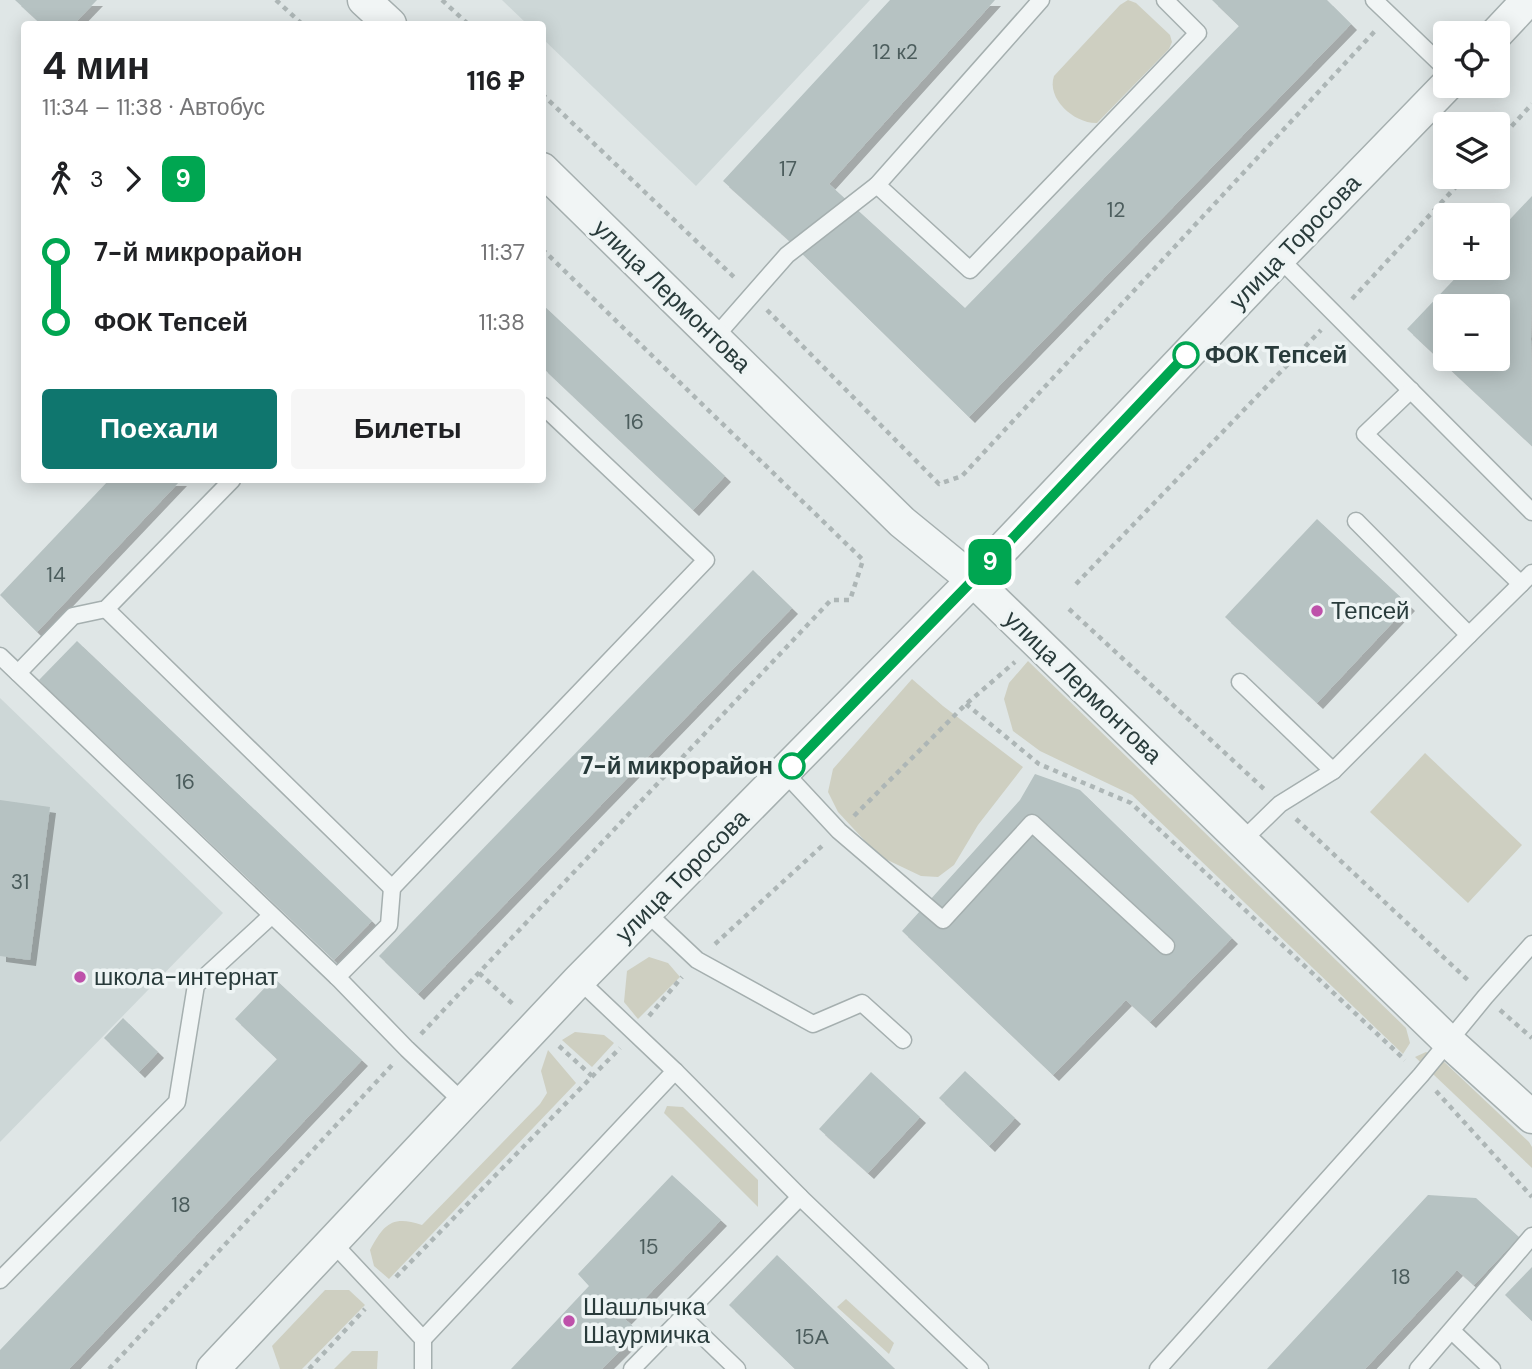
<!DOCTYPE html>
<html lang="ru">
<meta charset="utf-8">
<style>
:root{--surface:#fff;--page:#f6f6f6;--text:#202124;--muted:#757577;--accent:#0f766e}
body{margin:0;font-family:"DM Sans",sans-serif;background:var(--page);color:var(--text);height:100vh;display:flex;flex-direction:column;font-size:26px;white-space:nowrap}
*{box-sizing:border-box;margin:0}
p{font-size:23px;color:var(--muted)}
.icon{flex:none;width:38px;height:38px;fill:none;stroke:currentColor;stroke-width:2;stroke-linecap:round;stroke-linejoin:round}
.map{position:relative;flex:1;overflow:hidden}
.details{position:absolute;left:21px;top:21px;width:525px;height:462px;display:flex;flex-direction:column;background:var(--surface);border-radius:7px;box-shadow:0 4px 18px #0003}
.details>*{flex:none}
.badge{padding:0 14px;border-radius:10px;font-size:24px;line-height:46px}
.controls{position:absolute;left:1433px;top:21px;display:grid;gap:14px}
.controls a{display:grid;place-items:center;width:77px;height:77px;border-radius:7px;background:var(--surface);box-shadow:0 4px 18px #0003;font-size:35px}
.map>.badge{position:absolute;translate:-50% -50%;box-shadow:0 0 0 4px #fff}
.legs{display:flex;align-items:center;gap:10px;height:77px;padding:0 21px;font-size:23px}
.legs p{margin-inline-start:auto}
.summary{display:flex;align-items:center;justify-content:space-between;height:119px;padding:0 21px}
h1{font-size:38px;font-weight:700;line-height:52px}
.button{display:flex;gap:14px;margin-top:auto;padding:14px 21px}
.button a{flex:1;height:80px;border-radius:7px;background:var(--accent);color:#fff;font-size:28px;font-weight:700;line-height:80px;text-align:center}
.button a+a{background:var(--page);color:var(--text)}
ul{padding:0 21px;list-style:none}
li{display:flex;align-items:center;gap:24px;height:70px;font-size:26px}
li i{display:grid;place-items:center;width:10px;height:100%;margin:0 9px;background:currentColor}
li i::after{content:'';width:18px;height:18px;margin:-9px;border:5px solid;border-radius:50%;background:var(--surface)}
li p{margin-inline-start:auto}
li:first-child i{background:linear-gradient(#0000 50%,currentColor 0)}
li:last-child i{background:linear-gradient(currentColor 50%,#0000 0)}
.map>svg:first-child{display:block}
.built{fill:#cdd7d7}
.green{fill:#cecfc1}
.building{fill:#b6c2c2;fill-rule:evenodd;filter:url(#shadow)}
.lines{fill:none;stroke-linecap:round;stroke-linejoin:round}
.service-casing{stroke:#a5afaf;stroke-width:19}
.minor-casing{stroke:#a5afaf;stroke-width:35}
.path{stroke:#adb6b6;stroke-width:4.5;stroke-dasharray:5 5;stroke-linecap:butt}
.service{stroke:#f1f5f5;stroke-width:16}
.minor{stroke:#f1f5f5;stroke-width:32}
.line-1-casing{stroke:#fff;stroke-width:16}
.line-1{stroke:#00a651;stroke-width:10}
.stop-1-dot{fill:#fff;stroke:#00a651;stroke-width:3.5}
.poi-dot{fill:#be51aa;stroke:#eef4f4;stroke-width:2.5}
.labels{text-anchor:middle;stroke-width:7;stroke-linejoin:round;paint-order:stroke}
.number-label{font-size:21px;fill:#4c5d5d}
.street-label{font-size:24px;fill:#293b3b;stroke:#eef4f4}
.stop-label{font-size:24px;font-weight:bold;fill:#293b3b;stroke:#eef4f4;text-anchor:start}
.poi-label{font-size:24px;fill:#293b3b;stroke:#eef4f4;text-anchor:start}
</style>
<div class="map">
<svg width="1532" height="1369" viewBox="0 0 1532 1369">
<defs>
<filter id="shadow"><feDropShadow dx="6" dy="6" stdDeviation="0" flood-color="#0004"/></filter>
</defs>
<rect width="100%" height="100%" fill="#dfe6e6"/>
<g class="built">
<path d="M502,0H870L696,186L543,39L542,24H527Z"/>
<path d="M0,698L223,913L0,1142Z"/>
</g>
<g class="green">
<path d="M1128,0L1136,3L1170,35L1172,42L1169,49L1097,123C1075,124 1046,99 1054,76L1120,5Z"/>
<path d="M1028,661L1406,1028L1410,1043L1403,1054L1132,795L1040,751L1013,731L1004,699L1009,683Z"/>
<path d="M912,679L943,706L1023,767L978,825L954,865L938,877L921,876L879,856L838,812L828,792L833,769Z"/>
<path d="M1425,753L1522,845L1468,903L1370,812Z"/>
<path d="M649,957L668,963L680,977L638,1019L624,1002L627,971Z"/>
<path d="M575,1032L604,1035L614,1043L592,1067L562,1040Z"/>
<path d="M548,1050L576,1083L389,1279L374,1266L370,1250C384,1224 392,1215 422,1225L540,1104L547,1093L541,1071Z"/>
<path d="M1426,1052L1440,1058L1529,1142L1532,1147V1168L1415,1057Z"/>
<path d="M667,1106L683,1107L758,1180V1207L664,1113Z"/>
<path d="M325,1290H349L365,1305L302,1369H280L272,1346Z"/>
<path d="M846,1299L894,1343L889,1354L837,1307Z"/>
<path d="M352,1351H378L377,1369H334Z"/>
</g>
<g class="building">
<path d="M15,0H97L74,24H41Z"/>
<path d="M890,0H995L829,184L965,308L1239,26L1212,0H1327L1351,24L969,417L783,235L723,181Z"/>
<path d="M1532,196L1531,340L1532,446L1407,329L1465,268H1498V232ZM1446,306H1498V359H1446Z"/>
<path d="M542,304L725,476L693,510L542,367Z"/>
<path d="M109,480H181L37,632L0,595Z"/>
<path d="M1317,519L1409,605L1317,703L1225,617Z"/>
<path d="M753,570L792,608L418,994L379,956Z"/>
<path d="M77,641L372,921L334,960L39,680Z"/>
<path d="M1035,774L1080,790L1232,938L1150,1022L1126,1000L1053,1075L902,931L1020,800Z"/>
<path d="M0,800L50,807L30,960L0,956Z"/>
<path d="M274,978L362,1060L69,1369H0V1350L277,1059L235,1019Z"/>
<path d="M123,1018L158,1052L139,1072L104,1038Z"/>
<path d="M965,1071L1015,1118L989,1146L939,1098Z"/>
<path d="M871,1072L920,1117L868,1173L819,1129Z"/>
<path d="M672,1175L721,1220L625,1319L639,1332L602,1369H511L589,1286L578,1274Z"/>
<path d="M1428,1195L1476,1198L1519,1237L1474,1285L1457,1270L1365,1369H1267Z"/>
<path d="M777,1255L895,1369H795L729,1305Z"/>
<path d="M1532,1267V1321L1505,1295Z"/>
</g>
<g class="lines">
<defs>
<g id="service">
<path d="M1374,0L1446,69"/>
<path d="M877,185L970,270L1198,33L1165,0"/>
<path d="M1279,258L1532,512"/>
<path d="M715,337L787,255L877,185L1041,0"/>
<path d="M1411,390L1365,434L1521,584"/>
<path d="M106,609L392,888L706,560L542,405"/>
<path d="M1469,635L1532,573"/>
<path d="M0,656L337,977L407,1049L463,1102"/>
<path d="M18,673L73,616L106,609L232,480"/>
<path d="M1240,682L1333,771"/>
<path d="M785,773L839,831L943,920L1032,823L1166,946"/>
<path d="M1243,840L1280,804L1333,771L1469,635L1356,521"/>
<path d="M646,912L697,960L813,1024L862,1003L903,1040"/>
<path d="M337,977L389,925L392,888"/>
<path d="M579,980L675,1071"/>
<path d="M332,1242L423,1339V1369"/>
<path d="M0,1280L177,1102L196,985L271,916"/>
<path d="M683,1317L737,1369"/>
<path d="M1452,1331L1492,1369"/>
<path d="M423,1339L675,1071L800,1197"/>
<path d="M632,1369L800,1197L980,1369"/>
<path d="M1158,1369L1421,1075L1485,997L1532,944"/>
<path d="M1418,1369L1532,1236"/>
</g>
<g id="minor">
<path d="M364,0L390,24"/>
<path d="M1497,33L1528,0"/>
<path d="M542,169L902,522L973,580L1448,1041L1532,1117"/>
<path d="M213,1369L579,980L973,580L1279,258L1446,86"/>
</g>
</defs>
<use href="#service" class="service-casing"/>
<use href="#minor" class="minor-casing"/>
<g class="path">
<path d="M276,0L302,24"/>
<path d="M442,0L468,24"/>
<path d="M542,94L736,279"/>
<path d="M1498,141L1532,104"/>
<path d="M1352,299L1465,177"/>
<path d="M767,310L939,484L962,476L1375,31"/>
<path d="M1076,584L1321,330"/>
<path d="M1069,609L1264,789"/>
<path d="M966,704L1039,764L1131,803L1405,1060"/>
<path d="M854,816L966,704L1015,662"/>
<path d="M1296,819L1471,983"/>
<path d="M715,944L822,846"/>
<path d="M479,973L514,1005"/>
<path d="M1500,1010L1532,1038"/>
<path d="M649,1016L682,977"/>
<path d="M421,1034L831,600H850L863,560L542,249"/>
<path d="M559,1046L592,1076"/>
<path d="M1436,1091L1532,1197"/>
<path d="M396,1277L620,1048"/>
<path d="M109,1369L393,1064"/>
<path d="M309,1369L365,1309"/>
</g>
<use href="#service" class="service"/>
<use href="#minor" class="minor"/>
</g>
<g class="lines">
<defs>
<path id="line-1" d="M792,766L973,580L1186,355"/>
</defs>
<use href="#line-1" class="line-1-casing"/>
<use href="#line-1" class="line-1"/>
</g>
<g class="stop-1-dot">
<circle cx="1186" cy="355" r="12"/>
<circle cx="792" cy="766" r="12"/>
</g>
<g class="poi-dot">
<circle cx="1317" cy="611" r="7"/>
<circle cx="80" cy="977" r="7"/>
<circle cx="569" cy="1321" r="7"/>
</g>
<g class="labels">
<g class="number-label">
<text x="895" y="59">12 к2</text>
<text x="788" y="176">17</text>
<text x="1116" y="217">12</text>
<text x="634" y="429">16</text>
<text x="56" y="582">14</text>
<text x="185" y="789">16</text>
<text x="20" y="889">31</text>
<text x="181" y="1212">18</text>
<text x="649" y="1254">15</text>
<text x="1401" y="1284">18</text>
<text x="812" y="1344">15А</text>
</g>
<g class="street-label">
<text transform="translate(1295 242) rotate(-46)" y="8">улица Торосова</text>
<text transform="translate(672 296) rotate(44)" y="8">улица Лермонтова</text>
<text transform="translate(1083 687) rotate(44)" y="8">улица Лермонтова</text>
<text transform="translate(682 876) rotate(-45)" y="8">улица Торосова</text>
</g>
<g class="stop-label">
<text x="1205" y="363">ФОК Тепсей</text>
<text x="773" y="774" text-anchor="end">7-й микрорайон</text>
</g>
<g class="poi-label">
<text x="1331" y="619">Тепсей</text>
<text x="94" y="985">школа-интернат</text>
<text x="583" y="1315">Шашлычка<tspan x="583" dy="28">Шаурмичка</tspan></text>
</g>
</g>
</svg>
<div class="controls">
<a><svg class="icon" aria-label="locate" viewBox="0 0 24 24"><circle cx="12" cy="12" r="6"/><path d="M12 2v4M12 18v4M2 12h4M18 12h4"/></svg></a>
<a><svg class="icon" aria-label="layers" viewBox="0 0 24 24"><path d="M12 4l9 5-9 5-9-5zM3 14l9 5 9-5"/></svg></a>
<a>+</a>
<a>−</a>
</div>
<b class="badge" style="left:990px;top:562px;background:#00a651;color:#fff">9</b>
<section class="details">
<div class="summary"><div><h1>4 мин</h1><p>11:34 – 11:38 · Автобус</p></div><b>116 ₽</b></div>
<div class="legs"><svg class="icon" aria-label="walk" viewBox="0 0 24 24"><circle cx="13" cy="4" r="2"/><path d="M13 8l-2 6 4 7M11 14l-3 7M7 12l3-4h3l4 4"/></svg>3<svg class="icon" aria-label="forward" viewBox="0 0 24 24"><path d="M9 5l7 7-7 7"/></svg><b class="badge" style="background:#00a651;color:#fff">9</b></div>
<ul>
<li><i style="color:#00a651"></i><b>7-й микрорайон</b><p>11:37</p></li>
<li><i style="color:#00a651"></i><b>ФОК Тепсей</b><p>11:38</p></li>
</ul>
<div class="button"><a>Поехали</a><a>Билеты</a></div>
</section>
</div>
